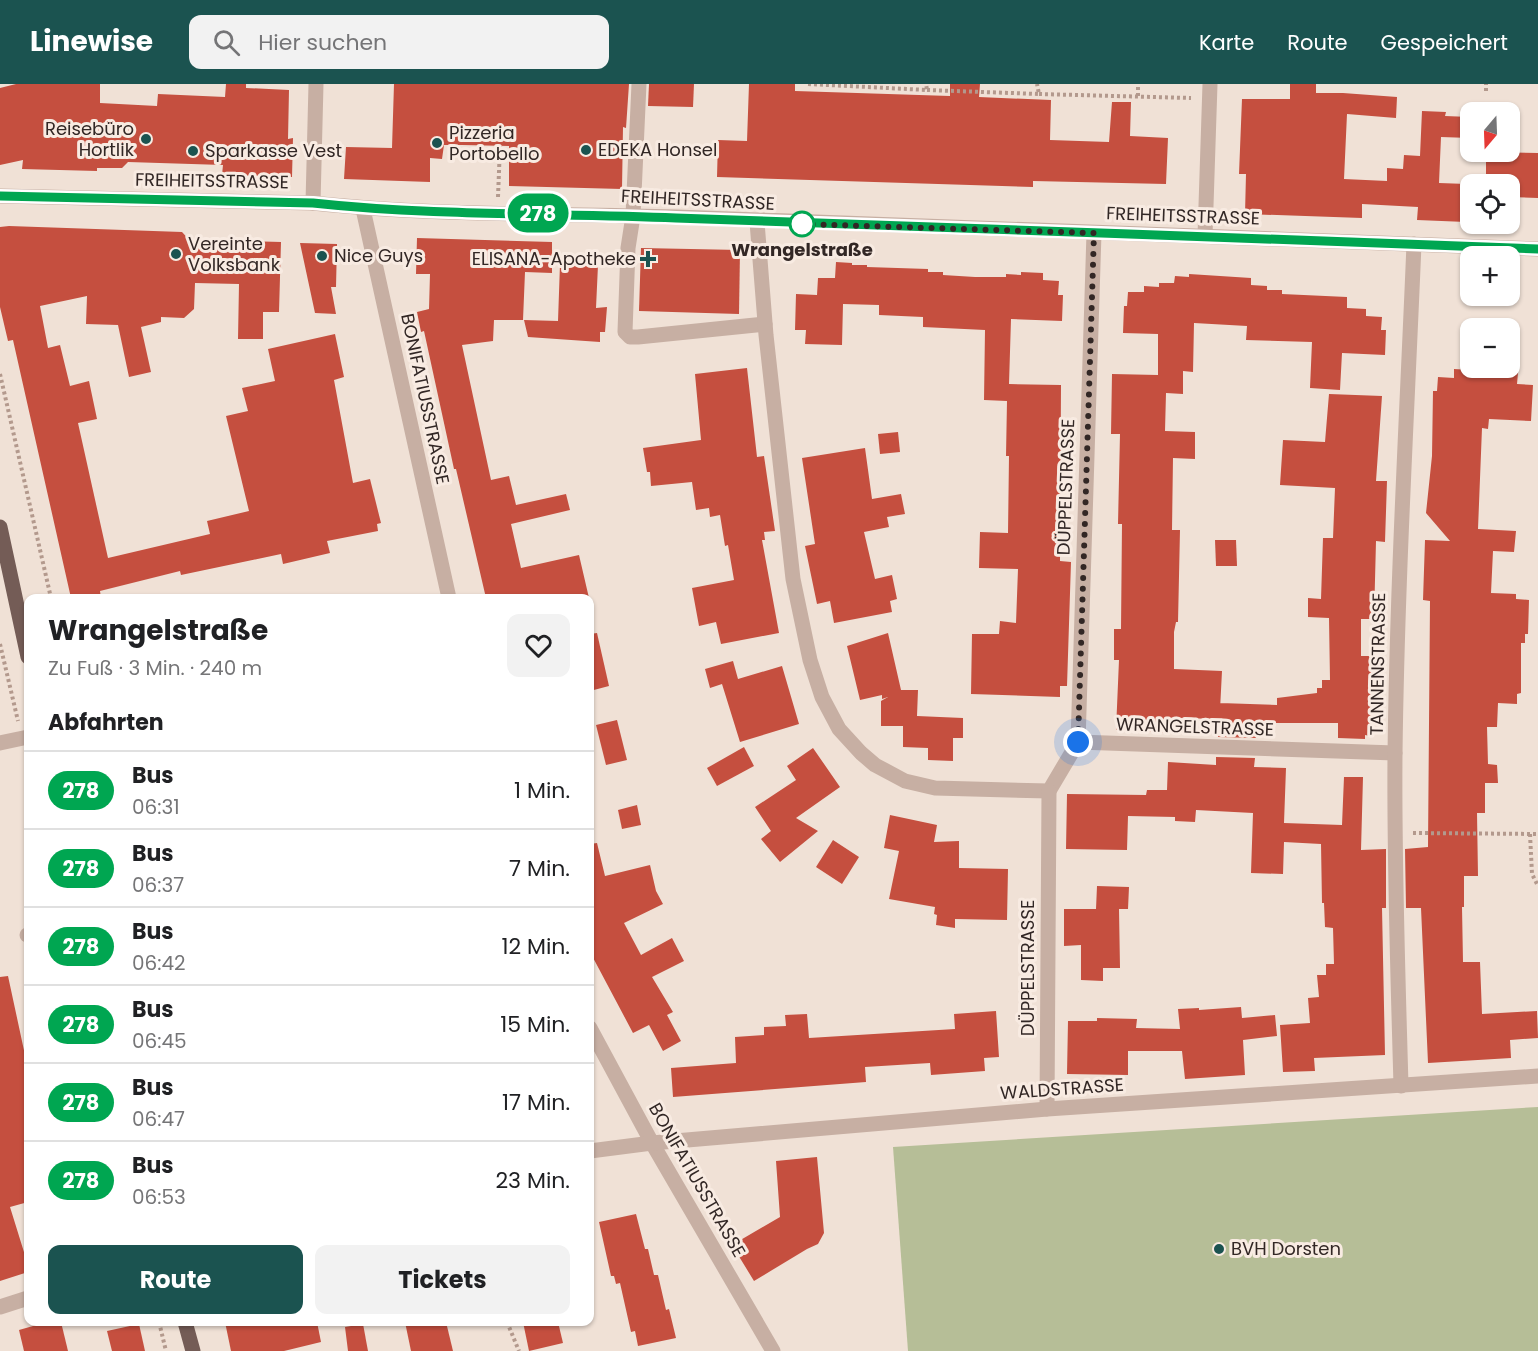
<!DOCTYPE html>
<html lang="de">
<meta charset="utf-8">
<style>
:root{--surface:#fff;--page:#f2f2f2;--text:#202124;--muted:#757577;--line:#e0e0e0;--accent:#1b5350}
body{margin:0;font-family:Poppins,sans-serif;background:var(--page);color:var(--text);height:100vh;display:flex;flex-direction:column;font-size:22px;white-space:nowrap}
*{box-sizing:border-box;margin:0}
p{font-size:20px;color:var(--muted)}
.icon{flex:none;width:33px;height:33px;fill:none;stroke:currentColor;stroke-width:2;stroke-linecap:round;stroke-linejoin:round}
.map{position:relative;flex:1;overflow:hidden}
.side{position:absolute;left:24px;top:510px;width:570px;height:732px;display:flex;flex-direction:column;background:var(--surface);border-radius:12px;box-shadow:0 2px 4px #0004}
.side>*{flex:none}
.badge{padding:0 12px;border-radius:20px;font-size:21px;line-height:39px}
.needle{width:39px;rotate:199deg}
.controls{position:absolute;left:1460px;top:18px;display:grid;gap:12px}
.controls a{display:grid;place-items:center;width:60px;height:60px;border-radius:12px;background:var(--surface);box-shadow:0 2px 4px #0004;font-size:30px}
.you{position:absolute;width:30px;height:30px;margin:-15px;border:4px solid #fff;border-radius:50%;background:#1a73e8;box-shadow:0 0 0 9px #1a73e833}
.map>.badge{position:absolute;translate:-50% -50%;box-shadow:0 0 0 3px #fff}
h2{padding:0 24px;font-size:22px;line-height:54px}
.round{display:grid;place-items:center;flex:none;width:63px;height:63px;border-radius:12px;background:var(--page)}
.summary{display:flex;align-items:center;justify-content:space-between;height:102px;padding:0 24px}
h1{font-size:28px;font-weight:700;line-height:45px}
.primary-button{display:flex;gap:12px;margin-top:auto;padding:12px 24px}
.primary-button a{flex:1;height:69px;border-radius:12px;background:var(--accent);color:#fff;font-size:24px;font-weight:700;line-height:69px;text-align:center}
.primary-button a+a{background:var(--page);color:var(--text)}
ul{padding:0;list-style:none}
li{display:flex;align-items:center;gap:18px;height:78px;padding:0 24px;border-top:2px solid var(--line)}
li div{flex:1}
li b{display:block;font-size:22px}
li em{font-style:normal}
li .badge{min-width:66px;font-weight:700;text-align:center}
header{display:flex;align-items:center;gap:36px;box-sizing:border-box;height:84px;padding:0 30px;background:var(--accent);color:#fff}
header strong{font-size:28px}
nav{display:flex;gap:33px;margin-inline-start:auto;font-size:21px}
.search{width:420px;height:54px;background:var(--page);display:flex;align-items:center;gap:15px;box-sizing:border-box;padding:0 21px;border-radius:12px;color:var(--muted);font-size:22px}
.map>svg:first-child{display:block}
.pitch{fill:#b6be97}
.building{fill:#c54f3f}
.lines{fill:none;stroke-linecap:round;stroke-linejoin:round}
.path{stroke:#b3998d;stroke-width:4;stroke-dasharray:3 3;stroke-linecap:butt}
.minor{stroke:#c7afa3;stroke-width:15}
.major{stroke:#745c56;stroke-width:15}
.line-casing{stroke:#fff;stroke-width:14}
.line{stroke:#00a651;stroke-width:9}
.walk{stroke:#322725;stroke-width:6;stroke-dasharray:0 10.8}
.poi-dot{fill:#1b5350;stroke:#f8ebe2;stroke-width:2}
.stop-dot{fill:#fff;stroke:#00a651;stroke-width:3}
.labels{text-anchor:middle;stroke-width:6;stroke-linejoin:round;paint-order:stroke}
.poi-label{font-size:18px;fill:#322725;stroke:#f8ebe2;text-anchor:start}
.street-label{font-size:18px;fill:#322725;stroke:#f8ebe2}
.stop-label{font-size:18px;font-weight:bold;fill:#322725;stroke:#f8ebe2}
</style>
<header>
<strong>Linewise</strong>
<div class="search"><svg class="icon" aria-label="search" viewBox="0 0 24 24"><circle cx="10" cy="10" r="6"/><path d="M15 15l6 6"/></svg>Hier suchen</div>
<nav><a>Karte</a><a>Route</a><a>Gespeichert</a></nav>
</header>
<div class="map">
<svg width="1538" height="1267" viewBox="0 0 1538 1267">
<rect width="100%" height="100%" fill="#f0e1d6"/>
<path class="pitch" d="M1538,1023V1267H908L893,1063Z"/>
<g class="building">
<path d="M16,0H100V19L157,22L158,10L225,13L226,0H246V4L289,6L288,55L293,54L292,93L222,91L223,81L128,78L122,84H97V87L22,85L23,76L0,81V4Z"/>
<path d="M394,0H629L626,44L623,43L622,105L509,102V62L462,61H444L442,75L430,74V98L344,95L346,63L392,64Z"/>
<path d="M649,0H694L693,23L648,22Z"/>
<path d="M749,0H795V7L950,12V0H980L979,13L1051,16L1050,56L1109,58L1112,18H1131L1130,52L1168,54L1166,100L1033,97V103L717,93L718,56L747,57Z"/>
<path d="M1290,0H1316V9H1343L1397,13L1396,34L1347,30L1344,95L1387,97V84L1403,85L1404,71L1420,72L1422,27L1446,28L1445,32L1470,33V54L1441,53L1439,99L1467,100L1466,138L1417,136L1418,123L1362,120V134L1245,130L1246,90H1239L1242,15H1290Z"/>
<path d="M1486,68L1538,69V114L1509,113V100H1486Z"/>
<path d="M9,142L182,148L194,161L241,162L242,157L281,158L279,228H263V255H238L239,200L195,199L194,225L184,234L161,233V238L141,243L151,288L129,293L118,241L86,240L87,212L40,222L48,264L60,261L70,302L89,297L97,335L78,339L108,474L210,450L207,437L249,427L226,332L248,327L242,304L275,297L268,265L335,250L344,293L334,296L353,399L370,395L381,439L377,440L378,447L327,457L330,469L283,480L281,470L181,491L180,487L100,507L101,514H71L13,256L8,257L0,223V143Z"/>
<path d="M417,154L552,158V189L525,188L523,236H494L493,257L462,261L491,396L509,392L516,421L566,410L570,426L511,440L521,484L579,471L589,514H486L456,385H454L424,247L421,248L417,228L429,225L430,190H416Z"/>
<path d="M300,159L337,160L336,203H331L336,230L315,229Z"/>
<path d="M641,164L740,166L739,230L639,227Z"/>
<path d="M836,178L852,179V181H867V183L928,185V188H943V191L975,193H1006V190L1021,191V188L1043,189V196L1059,197L1058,211H1063L1062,237L1011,235L1009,300L1061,301L1060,477L1071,478L1067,602H1060V613L971,610L972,550H999L1000,537L1016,539L1018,485L979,484L980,448L1008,449L1009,372H1006L1007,317L984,316L985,246L923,243V233L879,231V221L843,220L842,261L805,260L806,246H795L796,210L817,211L818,194H835Z"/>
<path d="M560,180L598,181L596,224L607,223L605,248H600V258L528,253L524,236L558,237Z"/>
<path d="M1189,190L1251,194V201L1267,202V206H1282V210L1347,213V224L1366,225V232L1382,233L1381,246H1386L1385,271L1342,269L1340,306L1310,304L1312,258L1246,256L1247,242L1194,239L1193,288L1183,287V310L1166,309L1165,347L1195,348V375L1173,374L1172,446H1180L1178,538H1176L1174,548V585L1222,587L1220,626V619L1277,621V614L1317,609V604H1322V596H1330L1329,534L1308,533V514L1321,515L1323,454H1333L1335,404L1280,401L1283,356L1325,358L1329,310L1382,312L1376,397H1387L1385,458L1376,457L1374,535H1361V572H1372L1370,652L1365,651V655L1338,654V639H1257L1256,654L1218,653L1219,635L1177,634L1176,649L1116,646L1119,576H1114V545H1121L1122,440H1118L1120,350H1111L1112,290L1158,291V250L1123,249L1124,222H1127L1128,208H1144V202L1159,203V199H1174L1175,192L1189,193Z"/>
<path d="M747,284L757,373L764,372L775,447L764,448L765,456H762L779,549L721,560L716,538L699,542L692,504L734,496L728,461L725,462L720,431L710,433L709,424L696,426L692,398L651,402L650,388H647L643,364L701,356L695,290Z"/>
<path d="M1471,284H1488L1503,285V288L1518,289L1517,300L1533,301L1531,337L1489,335L1488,345L1482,344L1478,445L1516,447L1514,468L1493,467L1491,509L1516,510V515L1529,516L1528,550H1525V559H1521V609L1517,610V620L1498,619L1497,643H1487L1488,680L1497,681L1498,699H1485V729H1477L1478,792H1464V823H1462L1463,878H1480L1482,930L1537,927L1538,954L1510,956L1511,974L1428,979L1421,824H1406L1405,765L1428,763L1430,517L1423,516L1425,456L1450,457L1426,429L1432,372L1433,307H1437L1438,293L1454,294V285L1471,286Z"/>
<path d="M898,348L900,368L880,370L878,350Z"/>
<path d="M865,364L872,415L901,410L905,430L887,433L889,443L864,448L875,495L892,491L897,515L890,517L892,528L834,539L830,517L817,520L805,462L815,460L802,374Z"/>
<path d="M1215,456H1236L1237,482H1216Z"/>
<path d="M597,549L609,602L590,607V550Z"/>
<path d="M888,549L901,606H918L917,632L963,634V654H953V677L928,676V664L903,663V642H881V617L888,613L882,615V611L860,616L847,562Z"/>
<path d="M733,577L738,595L782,582L799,640L740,658L722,600L710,604L705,585Z"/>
<path d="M617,636L627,676L606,681L596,641Z"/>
<path d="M744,663L754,682L717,702L707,684Z"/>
<path d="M813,664L840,703L796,734L818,747L780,778L761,755L771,747L755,723L796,696L787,682Z"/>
<path d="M1216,673L1255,674L1254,683L1286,684L1284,739L1342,741L1344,693H1363L1361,766L1386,765V824H1382L1385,971L1314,974L1315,987L1283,988L1280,941L1310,939L1308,914L1319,913L1317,891H1326V880H1334L1333,844L1325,843L1324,819H1322L1321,760L1284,758L1283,790L1251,789L1253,729L1196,726L1195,738L1175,737V733L1128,732L1127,766L1066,765L1067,710L1146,711L1147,706H1167L1168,678L1216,681Z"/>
<path d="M637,721L641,741L622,745L618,726Z"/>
<path d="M890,731L937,741L934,758L959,757V784L1008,785L1007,836L955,835V844L936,841L937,831L934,830L935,823L889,815L899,767L884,764Z"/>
<path d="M833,756L859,773L842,800L816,783Z"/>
<path d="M597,759L605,792L650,781L656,807L663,820L624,839L641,871L672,854L684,877L652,893L673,928L667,931L681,957L663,967L649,941L633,949L590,868V760Z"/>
<path d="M1097,802L1129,803L1128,825H1119L1120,884H1103V897L1081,896V861L1064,862V825H1096Z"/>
<path d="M8,892L28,985V1118L10,1123L28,1181V1188L0,1197V893Z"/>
<path d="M1241,923L1242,934L1275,931L1277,952L1243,956L1245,991L1185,995L1182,967H1128V991L1067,990L1068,937H1097V934L1137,935L1136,944L1180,945L1178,925L1199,924V926Z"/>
<path d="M996,927L999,973L984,974L985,987L931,991L930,979L865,983L866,998L673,1013L671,984L736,979L735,953L764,951V943L786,942L785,931L807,930L809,954L955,945L954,930Z"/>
<path d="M817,1073L824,1149L818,1160L807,1165L754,1197L732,1161L780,1133L776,1077Z"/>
<path d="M636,1130L645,1165H648L654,1191H658L666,1226L669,1225L676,1254L638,1262L635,1247L631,1248L620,1199L616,1200L614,1192H611L599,1138Z"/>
<path d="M47,1238H61L68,1267H24L19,1246Z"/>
<path d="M225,1238H317L321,1258L284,1267H231Z"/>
<path d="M405,1238H446L453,1267H411Z"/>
<path d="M523,1238H558L563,1259L529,1267Z"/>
<path d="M139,1240L145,1267H112L107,1247Z"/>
<path d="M363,1240L368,1267H348L345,1243Z"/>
</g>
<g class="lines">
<g class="path">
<path d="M808,0L927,6L926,0"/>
<path d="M927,6L1039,10L1037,0"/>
<path d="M1486,7V0"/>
<path d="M1039,10L1191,14"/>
<path d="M1138,12V0"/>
<path d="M498,113L500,62"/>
<path d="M0,290L51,514"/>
<path d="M0,560L18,637"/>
<path d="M26,670L28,681"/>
<path d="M1413,749L1538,750"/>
<path d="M1530,750L1532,790L1537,800"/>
<path d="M159,1238L166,1267"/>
<path d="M507,1238L519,1267"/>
</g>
<g class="minor">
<path d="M639,0L633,132L628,164L625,248L630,253H638L765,240"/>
<path d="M0,112L313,119C433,132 555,129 676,133C963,145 1251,152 1538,165"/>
<path d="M313,119L316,0"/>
<path d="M363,125L449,514"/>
<path d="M757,138L766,251L793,495L810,576L822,613L839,645L861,669L875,681L905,697L935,704L1049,707L1078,658L1094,149"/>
<path d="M1205,152L1210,0"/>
<path d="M1078,658L1395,669"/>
<path d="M0,659L28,653"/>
<path d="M27,851H28"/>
<path d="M590,944L652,1059L773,1267"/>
<path d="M1401,1002C1398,892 1394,781 1395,671C1397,501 1407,330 1414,160"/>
<path d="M1047,1025L1049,707"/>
<path d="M590,1067L652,1059L1047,1025L1538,992"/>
<path d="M0,1223L28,1214"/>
</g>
<g class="major">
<path d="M0,443L28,573"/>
<path d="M185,1238L193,1267"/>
</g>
</g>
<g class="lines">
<defs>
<path id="line" d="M0,112L313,119C433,132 555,129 676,134C963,145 1251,153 1538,165"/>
</defs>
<use href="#line" class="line-casing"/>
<use href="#line" class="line"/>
<path class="walk" d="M802,140L1094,149L1078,658"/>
</g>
<g class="poi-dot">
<circle cx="146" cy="55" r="6"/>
<circle cx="437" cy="59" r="6"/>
<circle cx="586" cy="66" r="6"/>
<circle cx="193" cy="67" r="6"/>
<circle cx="176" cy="170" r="6"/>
<circle cx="322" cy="172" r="6"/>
<path d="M645 166h6v6h6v6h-6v6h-6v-6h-6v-6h6z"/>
<circle cx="1219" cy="1165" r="6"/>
</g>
<circle class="stop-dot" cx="802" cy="140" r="12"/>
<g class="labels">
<g class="poi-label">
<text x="134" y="51" text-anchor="end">Reisebüro<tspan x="134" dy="21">Hortlik</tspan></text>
<text x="449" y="55">Pizzeria<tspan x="449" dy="21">Portobello</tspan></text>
<text x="598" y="72">EDEKA Honsel</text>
<text x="205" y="73">Sparkasse Vest</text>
<text x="188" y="166">Vereinte<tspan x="188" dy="21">Volksbank</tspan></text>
<text x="334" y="178">Nice Guys</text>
<text x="636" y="181" text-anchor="end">ELISANA-Apotheke</text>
<text x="1231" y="1171">BVH Dorsten</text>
</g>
<g class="street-label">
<text transform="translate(212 97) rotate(1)" y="6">FREIHEITSSTRASSE</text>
<text transform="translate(698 116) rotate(3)" y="6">FREIHEITSSTRASSE</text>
<text transform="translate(1183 132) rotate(2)" y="6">FREIHEITSSTRASSE</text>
<text transform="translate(425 315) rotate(78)" y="6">BONIFATIUSSTRASSE</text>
<text transform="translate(1066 403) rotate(-88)" y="6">DÜPPELSTRASSE</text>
<text transform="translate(1378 580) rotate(-89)" y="6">TANNENSTRASSE</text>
<text transform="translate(1195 643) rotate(2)" y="6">WRANGELSTRASSE</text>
<text transform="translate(1028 884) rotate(-90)" y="6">DÜPPELSTRASSE</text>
<text transform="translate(1062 1005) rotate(-4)" y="6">WALDSTRASSE</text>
<text transform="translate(697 1096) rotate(60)" y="6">BONIFATIUSSTRASSE</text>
</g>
<g class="stop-label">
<text x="802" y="172">Wrangelstraße</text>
</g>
</g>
</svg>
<div class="controls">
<a><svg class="needle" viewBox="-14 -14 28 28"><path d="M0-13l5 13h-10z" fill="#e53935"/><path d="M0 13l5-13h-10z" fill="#757577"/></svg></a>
<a><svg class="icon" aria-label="locate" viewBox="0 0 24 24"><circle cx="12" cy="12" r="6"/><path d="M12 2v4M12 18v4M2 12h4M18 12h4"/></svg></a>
<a>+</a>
<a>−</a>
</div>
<div class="you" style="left:1078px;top:658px"></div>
<b class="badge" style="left:538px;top:129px;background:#00a651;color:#fff">278</b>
<section class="side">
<div class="summary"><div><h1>Wrangelstraße</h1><p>Zu Fuß · 3 Min. · 240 m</p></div><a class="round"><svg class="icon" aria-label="heart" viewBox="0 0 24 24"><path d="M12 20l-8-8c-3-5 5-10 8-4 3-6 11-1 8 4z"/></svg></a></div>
<h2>Abfahrten</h2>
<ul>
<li><span class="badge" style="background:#00a651;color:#fff">278</span><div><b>Bus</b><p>06:31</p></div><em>1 Min.</em></li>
<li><span class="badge" style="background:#00a651;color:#fff">278</span><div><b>Bus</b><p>06:37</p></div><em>7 Min.</em></li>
<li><span class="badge" style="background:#00a651;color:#fff">278</span><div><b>Bus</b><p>06:42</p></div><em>12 Min.</em></li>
<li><span class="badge" style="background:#00a651;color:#fff">278</span><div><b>Bus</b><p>06:45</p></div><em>15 Min.</em></li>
<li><span class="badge" style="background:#00a651;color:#fff">278</span><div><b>Bus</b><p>06:47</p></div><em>17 Min.</em></li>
<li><span class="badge" style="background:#00a651;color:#fff">278</span><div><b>Bus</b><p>06:53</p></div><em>23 Min.</em></li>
</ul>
<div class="primary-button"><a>Route</a><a>Tickets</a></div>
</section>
</div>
